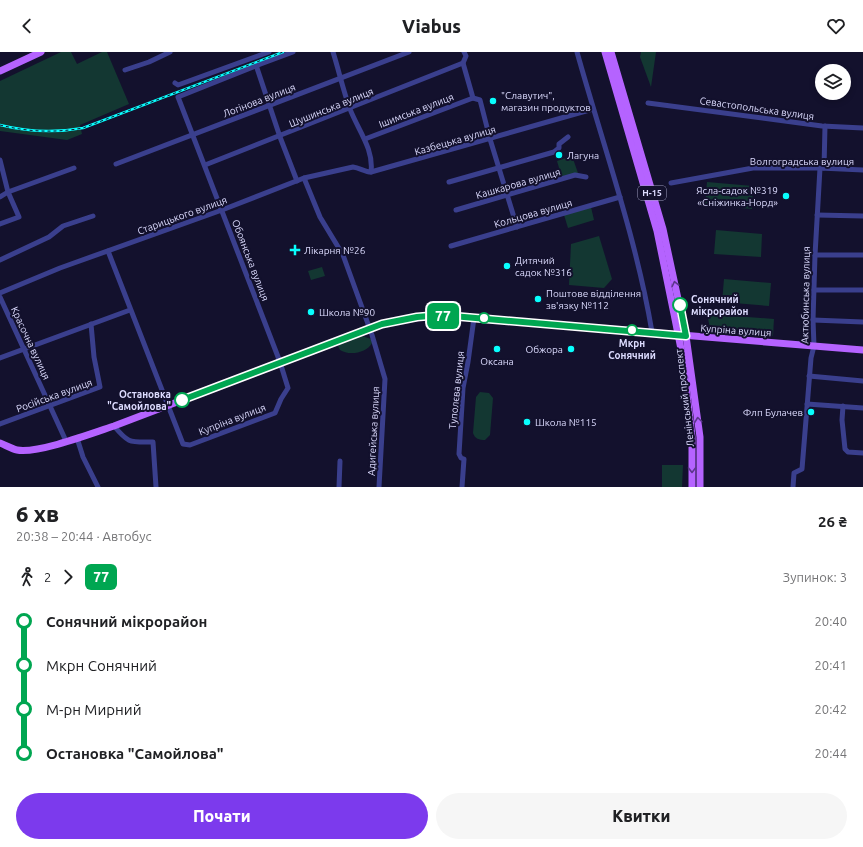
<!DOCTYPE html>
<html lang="uk">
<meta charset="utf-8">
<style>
:root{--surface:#fff;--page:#f6f6f6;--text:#202124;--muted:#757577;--accent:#7c3aed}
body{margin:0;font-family:Ubuntu,sans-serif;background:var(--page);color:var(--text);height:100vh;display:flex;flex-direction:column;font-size:15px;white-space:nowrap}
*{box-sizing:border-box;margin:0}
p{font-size:13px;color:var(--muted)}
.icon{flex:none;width:22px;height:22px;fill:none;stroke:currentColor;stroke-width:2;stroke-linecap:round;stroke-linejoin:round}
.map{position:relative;height:435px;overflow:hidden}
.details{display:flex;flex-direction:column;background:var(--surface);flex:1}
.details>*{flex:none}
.badge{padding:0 8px;border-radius:6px;font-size:14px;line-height:26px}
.tools{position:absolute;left:815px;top:12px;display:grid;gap:8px}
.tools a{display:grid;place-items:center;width:36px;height:36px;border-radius:50%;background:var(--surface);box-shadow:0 2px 6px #0003;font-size:20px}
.map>.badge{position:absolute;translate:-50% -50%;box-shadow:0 0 0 2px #fff}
.legs{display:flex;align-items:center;gap:6px;height:44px;padding:0 16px;font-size:13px}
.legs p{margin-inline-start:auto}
.overview{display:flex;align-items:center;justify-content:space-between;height:68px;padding:0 16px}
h1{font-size:22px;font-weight:800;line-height:30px}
.button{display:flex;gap:8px;margin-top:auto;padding:8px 16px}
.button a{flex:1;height:46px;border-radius:24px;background:var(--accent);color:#fff;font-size:16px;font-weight:800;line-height:46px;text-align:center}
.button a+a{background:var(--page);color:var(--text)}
ul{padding:0 16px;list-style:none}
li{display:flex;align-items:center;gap:14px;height:44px;font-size:15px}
li i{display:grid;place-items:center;width:6px;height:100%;margin:0 5px;background:currentColor}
li i::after{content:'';width:10px;height:10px;margin:-5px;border:3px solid;border-radius:50%;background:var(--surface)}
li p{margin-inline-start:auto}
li:first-child i{background:linear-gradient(#0000 50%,currentColor 0)}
li:last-child i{background:linear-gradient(currentColor 50%,#0000 0)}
header{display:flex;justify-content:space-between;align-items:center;height:52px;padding:0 16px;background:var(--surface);font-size:18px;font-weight:800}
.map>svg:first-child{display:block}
.green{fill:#133732}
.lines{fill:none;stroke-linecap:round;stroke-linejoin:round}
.minor{stroke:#3a3f8d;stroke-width:5}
.major{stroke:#b563ff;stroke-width:7}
.rail-casing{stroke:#08fffe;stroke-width:2.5}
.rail{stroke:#13112d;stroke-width:1;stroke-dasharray:3;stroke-linecap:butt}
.oneway{stroke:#5c368c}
.line-1-casing{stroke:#fff;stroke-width:9}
.line-1{stroke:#00a651;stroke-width:6}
.poi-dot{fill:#08fffe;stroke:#13112d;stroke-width:1.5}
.stop-1-dot{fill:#fff;stroke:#00a651;stroke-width:2}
.labels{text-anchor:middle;stroke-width:4;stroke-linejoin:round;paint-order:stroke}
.shield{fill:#13112d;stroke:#a09fc0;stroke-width:1}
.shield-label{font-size:9px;font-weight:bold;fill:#dddcff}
.poi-label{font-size:10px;fill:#dddcff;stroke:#13112d;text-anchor:start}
.street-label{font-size:10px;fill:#dddcff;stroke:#13112d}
.stop-label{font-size:10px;font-weight:bold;fill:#dddcff;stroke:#13112d;text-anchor:start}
</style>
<header><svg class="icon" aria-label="back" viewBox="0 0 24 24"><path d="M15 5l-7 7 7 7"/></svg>Viabus<svg class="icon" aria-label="heart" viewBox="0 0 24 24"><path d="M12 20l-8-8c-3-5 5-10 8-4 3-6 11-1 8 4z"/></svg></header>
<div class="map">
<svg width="863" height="435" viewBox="0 0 863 435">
<rect width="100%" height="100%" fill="#13112d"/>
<g class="green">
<path d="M61,0H71L77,12L102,0H107L129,52L80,73L82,82L67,88L0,79V29Z"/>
<path d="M641,0H656L651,35L640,5Z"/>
<path d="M572,104L578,121L562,126L557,109Z"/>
<path d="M707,130L753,134L752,157L705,153Z"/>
<path d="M591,155L594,168L568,176L564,163Z"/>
<path d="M716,178L762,182L761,205L714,202Z"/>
<path d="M599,184L612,227L604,236L569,233L571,192Z"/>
<path d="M322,215L325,224L311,228L308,219Z"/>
<path d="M724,227L771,231L769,254L722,250Z"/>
<path d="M707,262L774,267L773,284L716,279L710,276Z"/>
<path d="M362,284L371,287L372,291C367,301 349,304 340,298L338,294L339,293Z"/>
<path d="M480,340L489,341L493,346L490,383L485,388C479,388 475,387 473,381L476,345Z"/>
<path d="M662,413H683L682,435H662Z"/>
</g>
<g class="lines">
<g class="minor">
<path d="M333,0C339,19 343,38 350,57C358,78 374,97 371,120"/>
<path d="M464,0L466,4L463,11L473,46L480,48L490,87L517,175"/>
<path d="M577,0C603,93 636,185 652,280"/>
<path d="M258,13H256L280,85L297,129"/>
<path d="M125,18L149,10L170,0"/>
<path d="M175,31L178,33L269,0"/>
<path d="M648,51L822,74L863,76"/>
<path d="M365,87L473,46"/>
<path d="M0,108L8,140L19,165L0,172"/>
<path d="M116,112L409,0"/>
<path d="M205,113L463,11"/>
<path d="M824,116L825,74"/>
<path d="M304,126L320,165L343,203L372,283L385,327L379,435"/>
<path d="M449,130L554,100L559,96V92L568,85"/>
<path d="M671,131L753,116H820L863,118"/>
<path d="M0,145L8,140L74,116"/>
<path d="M456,158L575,123L586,125"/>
<path d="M817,163L863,164"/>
<path d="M451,194L620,145"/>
<path d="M108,199L183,392L190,393L275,361L281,347L288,336L280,310L178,45L258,13L293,0"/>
<path d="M815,203H863"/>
<path d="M0,208L49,185L63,174L93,164"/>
<path d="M814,238H863"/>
<path d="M0,241L60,216L222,158L304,126L353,115C360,116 365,120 371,120L593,57"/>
<path d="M0,245L66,389"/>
<path d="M813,268L863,270"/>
<path d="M0,306L130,258"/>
<path d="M809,324L863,329"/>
<path d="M807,352L863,356"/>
<path d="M843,354L842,368L845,397L848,400L863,401"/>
<path d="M0,372L100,335L94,305L91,272"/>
<path d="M114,374C129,392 130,390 153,390L156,435"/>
<path d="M77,386L83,405L98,435"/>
<path d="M339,435L340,409"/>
<path d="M462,435L464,407L461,406L459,402L463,336L468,310L474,266"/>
<path d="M793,435L794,421L802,417L811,306L814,294L813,268L815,203L820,116"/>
</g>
<g class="major">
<path d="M605,0L657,179L674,262L683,307L692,385V435"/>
<path d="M611,0L663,177L686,284L700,385V435"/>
<path d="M0,19L41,0"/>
<path d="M0,391C5,393 12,397 17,398C37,402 93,381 114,374L382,272C414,264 440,263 474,266L863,298"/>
</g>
<defs>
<path id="rail" d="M0,73C28,80 55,81 83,76L283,0"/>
</defs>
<use href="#rail" class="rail-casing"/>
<use href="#rail" class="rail"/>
</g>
<defs><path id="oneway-chevron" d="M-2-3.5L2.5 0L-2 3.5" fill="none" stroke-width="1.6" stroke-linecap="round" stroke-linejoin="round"/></defs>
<g class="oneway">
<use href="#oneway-chevron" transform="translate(675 232) rotate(-103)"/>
<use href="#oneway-chevron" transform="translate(698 368) rotate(-97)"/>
<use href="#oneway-chevron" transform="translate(692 418) rotate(90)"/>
</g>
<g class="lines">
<defs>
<path id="line-1" d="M182,348L382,272L417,265L441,263L686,284L680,253"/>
</defs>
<use href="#line-1" class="line-1-casing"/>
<use href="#line-1" class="line-1"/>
</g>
<g class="poi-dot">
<circle cx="493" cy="49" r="4"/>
<circle cx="559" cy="103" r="4"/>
<circle cx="786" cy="144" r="4"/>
<path d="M293 192h4v4h4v4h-4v4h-4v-4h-4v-4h4z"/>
<circle cx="507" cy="214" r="4"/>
<circle cx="538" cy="247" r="4"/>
<circle cx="311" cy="260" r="4"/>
<circle cx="497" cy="297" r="4"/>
<circle cx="571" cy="297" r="4"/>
<circle cx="811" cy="360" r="4"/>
<circle cx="527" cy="370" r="4"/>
</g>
<g class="stop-1-dot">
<circle cx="680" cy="253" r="7"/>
<circle cx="484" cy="266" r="5"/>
<circle cx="632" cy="278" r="5"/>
<circle cx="182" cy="348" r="7"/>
</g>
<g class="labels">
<rect class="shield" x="638" y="134" width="28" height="14" rx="3"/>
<g class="shield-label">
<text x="652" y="144">Н-15</text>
</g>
<g class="poi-label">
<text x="501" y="47">"Славутич",<tspan x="501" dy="12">магазин продуктов</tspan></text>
<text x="567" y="107">Лагуна</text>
<text x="778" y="142" text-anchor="end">Ясла-садок №319<tspan x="778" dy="12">«Сніжинка-Норд»</tspan></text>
<text x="304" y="202">Лікарня №26</text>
<text x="515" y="212">Дитячий<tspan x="515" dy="12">садок №316</tspan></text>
<text x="546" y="245">Поштове відділення<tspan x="546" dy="12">зв'язку №112</tspan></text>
<text x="319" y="264">Школа №90</text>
<text x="563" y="301" text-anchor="end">Обжора</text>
<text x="497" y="313" text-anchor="middle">Оксана</text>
<text x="803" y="364" text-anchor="end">Флп Булачев</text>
<text x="535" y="374">Школа №115</text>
</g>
<g class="street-label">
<text transform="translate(259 48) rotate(-21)" y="4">Логінова вулиця</text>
<text transform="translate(331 55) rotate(-22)" y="4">Шушинська вулиця</text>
<text transform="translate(757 56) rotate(8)" y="4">Севастопольська вулиця</text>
<text transform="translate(416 58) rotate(-21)" y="4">Ішимська вулиця</text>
<text transform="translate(455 88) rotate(-16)" y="4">Казбецька вулиця</text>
<text x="802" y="113">Волгоградська вулиця</text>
<text transform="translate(518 131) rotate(-16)" y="4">Кашкарова вулиця</text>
<text transform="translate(533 161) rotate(-16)" y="4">Кольцова вулиця</text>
<text transform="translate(182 163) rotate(-20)" y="4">Старицького вулиця</text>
<text transform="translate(251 208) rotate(69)" y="4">Обоянська вулиця</text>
<text transform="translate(805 243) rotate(-89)" y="4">Актюбинська вулиця</text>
<text transform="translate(736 278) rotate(4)" y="4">Купріна вулиця</text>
<text transform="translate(31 291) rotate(65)" y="4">Красочна вулиця</text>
<text transform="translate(456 338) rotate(-84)" y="4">Туполєва вулиця</text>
<text transform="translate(54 343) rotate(-20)" y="4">Російська вулиця</text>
<text transform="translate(684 346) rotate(-97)" y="4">Ленінський проспект</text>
<text transform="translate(232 367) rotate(-21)" y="4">Купріна вулиця</text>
<text transform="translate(373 379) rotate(-87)" y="4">Адигейська вулиця</text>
</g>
<g class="stop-label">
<text x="691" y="251">Сонячний<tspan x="691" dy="12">мікрорайон</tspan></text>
<text x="632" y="295" text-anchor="middle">Мкрн<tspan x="632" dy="12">Сонячний</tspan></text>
<text x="171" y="346" text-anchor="end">Остановка<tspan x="171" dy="12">"Самойлова"</tspan></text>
</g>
</g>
</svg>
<div class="tools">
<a><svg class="icon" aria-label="layers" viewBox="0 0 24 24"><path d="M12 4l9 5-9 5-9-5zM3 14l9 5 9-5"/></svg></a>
</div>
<b class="badge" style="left:443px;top:264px;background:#00a651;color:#fff">77</b>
</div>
<section class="details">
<div class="overview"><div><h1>6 хв</h1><p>20:38 – 20:44 · Автобус</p></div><b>26 ₴</b></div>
<div class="legs"><svg class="icon" aria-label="walk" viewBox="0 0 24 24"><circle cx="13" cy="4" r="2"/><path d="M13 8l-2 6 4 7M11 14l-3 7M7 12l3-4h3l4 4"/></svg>2<svg class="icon" aria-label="forward" viewBox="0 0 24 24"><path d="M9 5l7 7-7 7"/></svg><b class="badge" style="background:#00a651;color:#fff">77</b><p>Зупинок: 3</p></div>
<ul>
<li><i style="color:#00a651"></i><b>Сонячний мікрорайон</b><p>20:40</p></li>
<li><i style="color:#00a651"></i><span>Мкрн Сонячний</span><p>20:41</p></li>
<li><i style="color:#00a651"></i><span>М-рн Мирний</span><p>20:42</p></li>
<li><i style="color:#00a651"></i><b>Остановка &quot;Самойлова&quot;</b><p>20:44</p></li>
</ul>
<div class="button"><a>Почати</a><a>Квитки</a></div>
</section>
